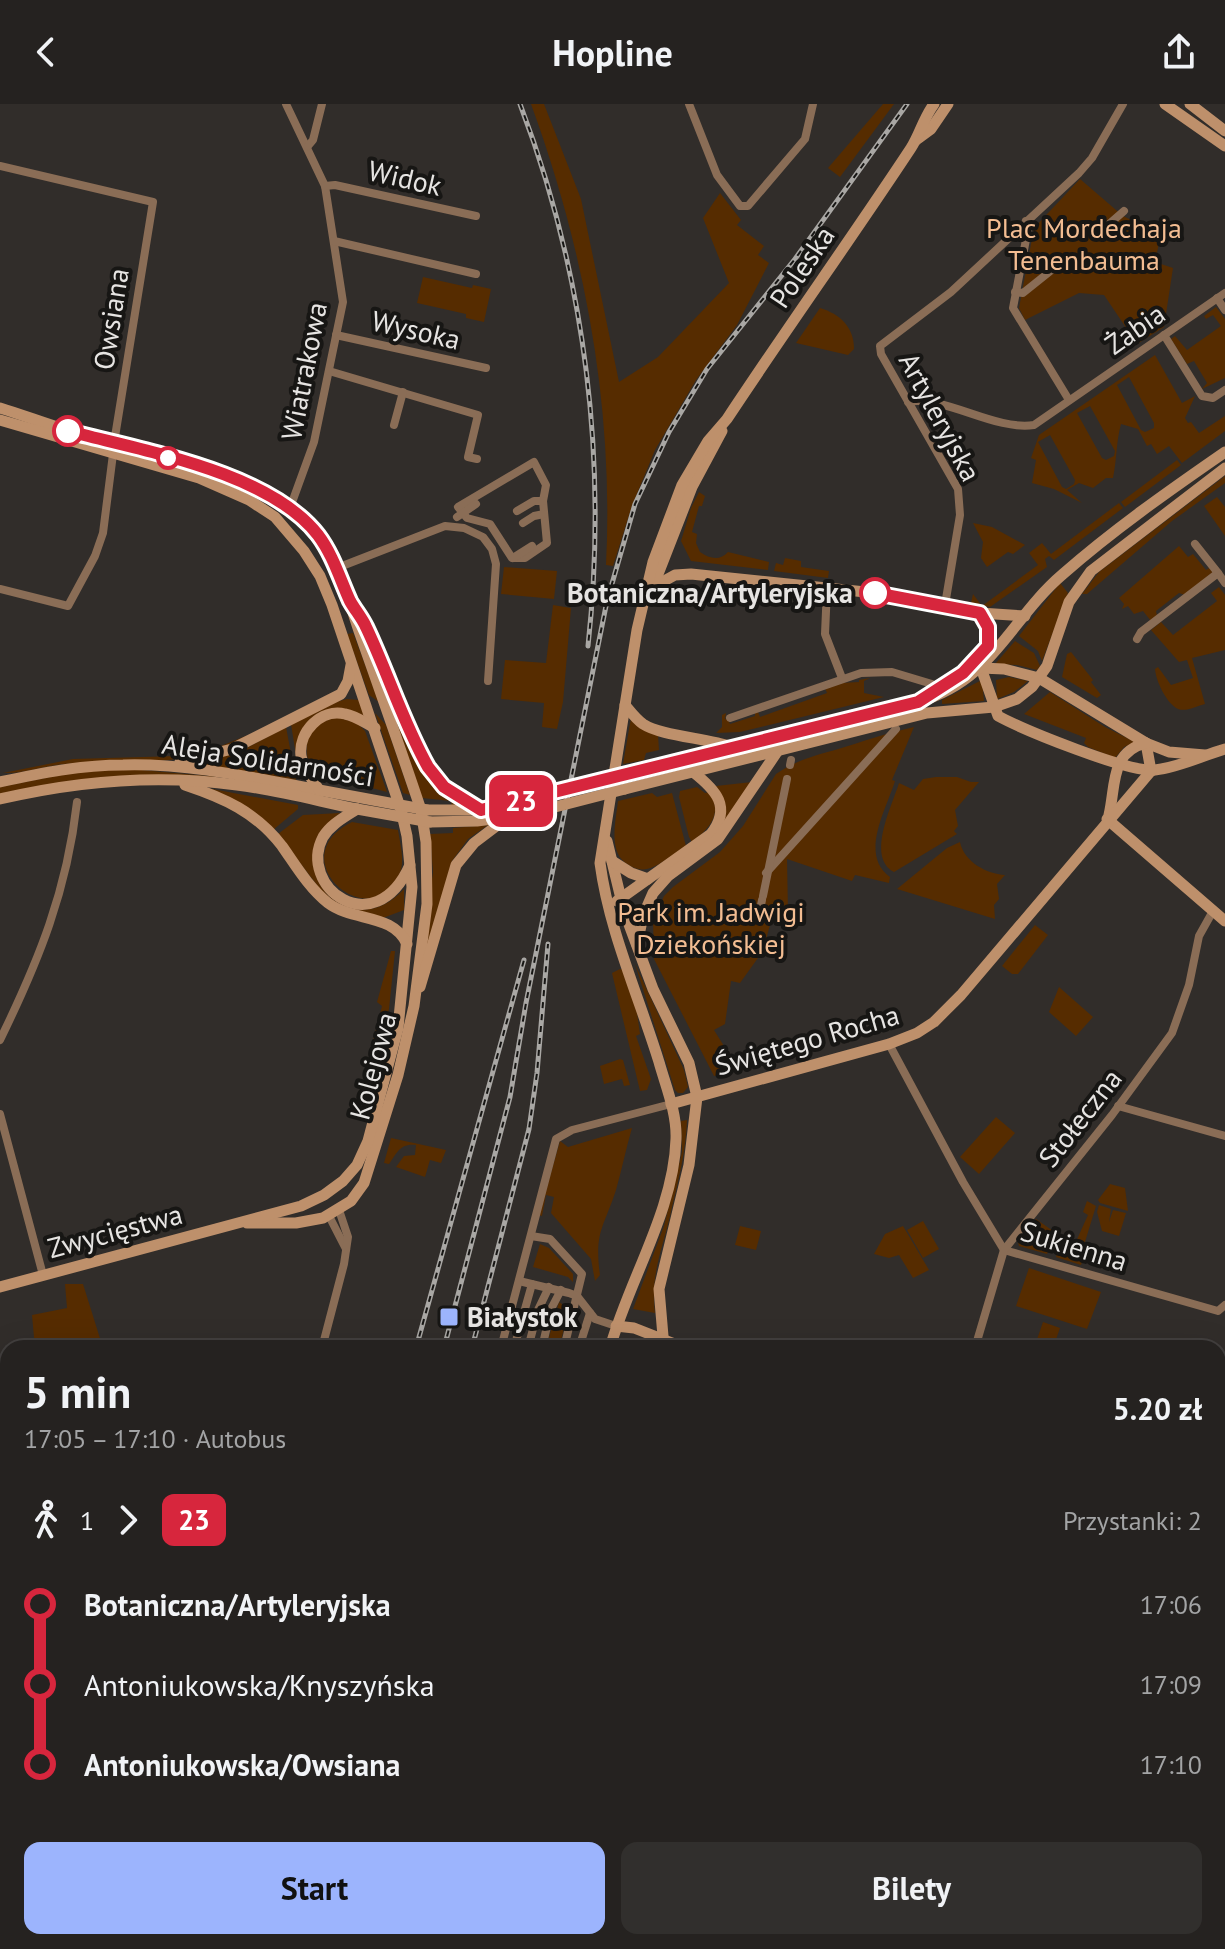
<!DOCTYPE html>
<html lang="pl">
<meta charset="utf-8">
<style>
:root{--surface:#252220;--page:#312f2d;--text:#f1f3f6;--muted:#a3a4a5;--line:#423f3e;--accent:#9cb4fd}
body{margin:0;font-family:"PT Sans",sans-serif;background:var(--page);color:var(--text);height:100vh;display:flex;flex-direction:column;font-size:30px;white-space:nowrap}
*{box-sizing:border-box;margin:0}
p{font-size:26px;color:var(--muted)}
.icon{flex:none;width:44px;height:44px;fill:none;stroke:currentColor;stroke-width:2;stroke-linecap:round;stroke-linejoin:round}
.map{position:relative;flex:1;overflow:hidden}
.sheet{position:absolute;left:0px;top:1236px;width:1226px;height:610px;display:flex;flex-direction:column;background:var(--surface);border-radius:24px 24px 0 0;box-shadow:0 8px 32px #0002,0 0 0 2px var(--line)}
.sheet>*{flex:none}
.badge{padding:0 16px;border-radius:12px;font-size:28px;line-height:52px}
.map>.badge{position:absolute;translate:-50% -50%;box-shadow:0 0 0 4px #fff}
.legs{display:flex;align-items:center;gap:12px;height:88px;padding:0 24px;font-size:26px}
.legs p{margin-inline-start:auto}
.overview{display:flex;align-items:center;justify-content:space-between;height:136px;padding:0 24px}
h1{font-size:44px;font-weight:700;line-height:60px}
.action{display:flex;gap:16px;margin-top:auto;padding:16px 24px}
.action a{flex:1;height:92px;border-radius:16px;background:var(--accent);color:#111;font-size:32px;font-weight:700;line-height:92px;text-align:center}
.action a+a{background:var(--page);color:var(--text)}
ul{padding:0 24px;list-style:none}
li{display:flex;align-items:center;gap:28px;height:80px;font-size:30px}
li i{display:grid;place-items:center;width:12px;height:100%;margin:0 10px;background:currentColor}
li i::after{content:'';width:20px;height:20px;margin:-10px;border:6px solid;border-radius:50%;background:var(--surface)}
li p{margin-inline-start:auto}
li:first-child i{background:linear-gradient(#0000 50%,currentColor 0)}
li:last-child i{background:linear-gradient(currentColor 50%,#0000 0)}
header{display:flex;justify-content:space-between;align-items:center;height:104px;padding:0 24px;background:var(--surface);font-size:36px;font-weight:700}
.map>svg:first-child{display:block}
.green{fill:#562c00;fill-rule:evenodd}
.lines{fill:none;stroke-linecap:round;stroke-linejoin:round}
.street{stroke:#8a6d56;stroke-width:8}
.secondary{stroke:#be906b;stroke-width:11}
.rail-casing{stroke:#a9a7a4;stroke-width:5}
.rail{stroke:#171614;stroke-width:2;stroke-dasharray:6;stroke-linecap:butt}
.secondary-bridge{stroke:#be906b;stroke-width:11}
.line-1-casing{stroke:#fff;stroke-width:18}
.line-1{stroke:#d7263d;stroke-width:12}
.stop-1-dot{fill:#fff;stroke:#d7263d;stroke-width:4}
.poi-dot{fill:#9cb4fd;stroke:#171614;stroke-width:3}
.labels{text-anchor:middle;stroke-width:8;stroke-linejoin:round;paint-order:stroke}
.street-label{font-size:28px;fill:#e6e4e2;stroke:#171614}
.park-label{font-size:28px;fill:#f3bd92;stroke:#171614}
.stop-label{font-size:28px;font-weight:bold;fill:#e6e4e2;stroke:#171614;text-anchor:end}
.poi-label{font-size:28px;font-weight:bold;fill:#e6e4e2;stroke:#171614;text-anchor:start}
</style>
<header><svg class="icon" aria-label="back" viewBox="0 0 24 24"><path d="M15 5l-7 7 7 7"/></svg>Hopline<svg class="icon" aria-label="share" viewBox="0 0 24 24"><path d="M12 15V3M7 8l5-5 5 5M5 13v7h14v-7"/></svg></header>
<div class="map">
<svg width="1225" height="1845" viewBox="0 0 1225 1845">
<rect width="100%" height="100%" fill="#312d2a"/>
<g class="green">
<path d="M531,0H544L581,95L619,278L658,253L729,179L703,114L720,89L741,116L737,121L764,142L758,151L769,159L737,221L696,276L655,346L632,402L613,462L606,461C614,303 585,148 531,0Z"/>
<path d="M883,0H894L840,73L828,64Z"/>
<path d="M1080,75L1123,112L1161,130L1155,158L1173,164L1164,223L1137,240L1104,191L1079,189L1025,216L1019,204L1034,124Z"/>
<path d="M423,173L472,184L473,181L491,185L484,218L466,214V210L417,199Z"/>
<path d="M1216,203L1225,215V274L1202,285L1207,279L1194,257L1187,260L1171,235L1175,232L1187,246L1221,222L1213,211L1206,215L1204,212Z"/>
<path d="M820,204C840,210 854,223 854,245L848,251L796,239Z"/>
<path d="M1155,251L1182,299L1195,292L1185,314L1188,319L1191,318L1199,329L1225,312V327L1182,359L1169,342L1157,350L1151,340L1147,342L1138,325L1121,320C1116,338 1117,355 1113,374H1106L1093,384L1079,379L1067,386L1082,399L1054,385L1032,379L1036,356L1031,354L1039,331ZM1129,273L1154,319V324L1145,328L1141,326L1117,281ZM1090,302L1115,347L1114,352L1106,356L1102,354L1077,309ZM1050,331L1075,376L1074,380L1066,385L1062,383L1038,338Z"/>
<path d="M1177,356L1181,361L1125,403L1121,398Z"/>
<path d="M1225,372V379L1172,417L1087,490H1082L1099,468Z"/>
<path d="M699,388L705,392L702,402H699L692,428L697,430L696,439L700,448C710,455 720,457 728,448L769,458L768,466L691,457L681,437L691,404Z"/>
<path d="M1217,393L1225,403V432L1204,402Z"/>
<path d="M1119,399L1123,404L1054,456L1049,452L1045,455L1047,463L990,503L971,499L973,490L982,502L1038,461L1029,449L1042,439L1051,450Z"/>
<path d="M973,419L992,423L1025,441L1013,450L1008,448L987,463L981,454L983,438Z"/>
<path d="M1179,442L1188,453L1193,450L1206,466L1211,463L1213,468L1185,491L1179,489L1156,507L1157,512L1151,517L1143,507L1134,510L1128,502L1122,505L1124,500L1119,494Z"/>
<path d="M785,454L801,457V463L829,467L828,474L774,467L776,459L783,461Z"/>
<path d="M504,463L557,467L554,495L501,490Z"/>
<path d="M1060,479L1068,489L1042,557L1038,547L1019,532Z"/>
<path d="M1219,483L1225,491V546L1192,554L1205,600C1197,602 1186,608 1178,605C1166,599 1156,577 1155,565L1158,563L1171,581L1193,574L1187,556L1179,558L1151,526L1161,518L1173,531L1217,497L1211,489Z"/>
<path d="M553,501L571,504L563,598L557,625L542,623L544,599L501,595L505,556L546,559Z"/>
<path d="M363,525L418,656L433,679L462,701L452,702L451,697L422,694Z"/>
<path d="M353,529L379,598L369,591L347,530Z"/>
<path d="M1015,537L1034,549L1040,562L1037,566L1017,561L995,560Z"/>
<path d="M1071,548L1093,576L1091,578L1101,591L1097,594L1062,573L1067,550Z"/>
<path d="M1009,573L1028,577L1014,588L997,595L996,576Z"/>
<path d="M870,574L864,577V589L884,593L740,628L716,629L722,623V611L726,609L725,615H728L730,620L755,612V609L758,608L760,613L827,589L825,584L840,579L859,578V576Z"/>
<path d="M982,576L984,597L942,600V596Z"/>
<path d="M1050,588L1105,623L1135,638L1124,643L1115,654L1088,643L1084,639L1086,634L1024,610Z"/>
<path d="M347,595L359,596L367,616L320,608C298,622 294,640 298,664L291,620L332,599Z"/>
<path d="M375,609L386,621L410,691L403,689Z"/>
<path d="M337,613L357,619L365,627L387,688L312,668C301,641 306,620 337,613Z"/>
<path d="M631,614L658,631L659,646L646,649L644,656L623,660Z"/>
<path d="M286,623L296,676L195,660L241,647Z"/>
<path d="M914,623L892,676L895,677C886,706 859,751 890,773L889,779L855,771L852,777L787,755L788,809L771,817L763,847L740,879L731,877L725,920L714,926L727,947L731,968L714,972L654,855L653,816L664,792L673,783L720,748L743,722L776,670C795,657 813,652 835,646C861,638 887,629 914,623Z"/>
<path d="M248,631C194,666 124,655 64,660C44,662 22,670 3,669L73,655L178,652L206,648Z"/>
<path d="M130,665L220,673L0,692V683L80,667Z"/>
<path d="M936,673H957L971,678H979L955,706L958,722L954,727L957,730L894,768C866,753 892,702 899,679L914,686L923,675Z"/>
<path d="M752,678L720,726L716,682Z"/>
<path d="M202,683L298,701V705L273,726C251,704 230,693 202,683Z"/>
<path d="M697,683L705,689L709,688C724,709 709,725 692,738L689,733L679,693L680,687Z"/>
<path d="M652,689L657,693L672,689L686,742C675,749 665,758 653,763C645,767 636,766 629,761C607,750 616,716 618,697Z"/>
<path d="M340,709C272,763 351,844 404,785V806L383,814L339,801L323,789L278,730L303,711Z"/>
<path d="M352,718L398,726C400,739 405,757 400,769C372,836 278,754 352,718Z"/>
<path d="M488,721L468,735L452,757L419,871L433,768L430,730L453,729V724Z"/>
<path d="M960,738C964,758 987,770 1005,771L997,780L999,795L994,801L995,815L897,785L947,744Z"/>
<path d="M1035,821L1048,831L1018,870H1012L1002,862Z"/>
<path d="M391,847H395L389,905L383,928V949L373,961H371L373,953L369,952L382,902L377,898Z"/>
<path d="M635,860L684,966L688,983L683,989H678L675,986Z"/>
<path d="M620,865L624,866L636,902L640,930L636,932L651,975L647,986L640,987L612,869Z"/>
<path d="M1059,883L1093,913L1076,932L1049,908Z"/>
<path d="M620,955L623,956L630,981L624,982L622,975L604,980L600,962Z"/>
<path d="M996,1013L1015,1029L979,1070L960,1053Z"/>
<path d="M687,1016C686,1045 679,1075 672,1103C664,1143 650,1167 655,1209L633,1205L664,1122L682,1048L681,1017Z"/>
<path d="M632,1024C626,1044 622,1065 616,1086C604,1123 594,1128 600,1171L595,1177L591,1155L551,1109L554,1093L546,1091L542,1112L539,1111L560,1037L568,1043Z"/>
<path d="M391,1034L446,1046L441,1059L430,1056L425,1073L396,1063L404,1052L415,1051L416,1041C400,1039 397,1049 389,1060L384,1059Z"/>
<path d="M1110,1080L1125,1084L1128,1107L1100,1099L1098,1096Z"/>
<path d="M1087,1097L1096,1102L1081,1151L1084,1152L1081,1161L1056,1153L1060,1139L1053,1137L1047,1150L1019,1142L1018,1138L1036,1115L1074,1142L1088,1111L1083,1108Z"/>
<path d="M1099,1101L1111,1105L1109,1118L1113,1106L1126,1109L1119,1132L1102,1127L1097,1108Z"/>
<path d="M923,1117L939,1145L923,1154L907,1126Z"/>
<path d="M740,1122L761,1127L756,1146L735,1141Z"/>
<path d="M903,1122L929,1166L913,1174L899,1151L889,1154L874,1150L885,1130Z"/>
<path d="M540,1140L549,1144L573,1170V1178L568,1173L533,1163Z"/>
<path d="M1029,1164L1101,1188L1087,1225L1016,1202Z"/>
<path d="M65,1180H83L103,1244H35L32,1211L67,1204Z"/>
<path d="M559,1198L569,1205L559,1244H546Z"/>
<path d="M1043,1218L1060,1224L1053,1244H1034Z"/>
<path d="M0,1314L8,1315V1401L0,1393Z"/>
</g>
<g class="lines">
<g class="street">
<path d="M286,0L325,82L343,198L314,338L290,404"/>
<path d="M689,0L717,71L740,102H748L805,35L813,0"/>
<path d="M308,42L313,36L322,0"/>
<path d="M0,62L153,98L114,339"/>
<path d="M325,82L335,81L476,112"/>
<path d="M1026,117L1028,125L1013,204L1069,296"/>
<path d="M1100,128L1124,107"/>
<path d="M334,137L476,170"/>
<path d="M1015,188L1023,189L1058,161"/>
<path d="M1217,194L1225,206"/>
<path d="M336,231L486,264"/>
<path d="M1164,231L1202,292L1213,294L1225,286"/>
<path d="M329,267L478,311L468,353L477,355"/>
<path d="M908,298C945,291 994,327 1034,321L1225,189"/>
<path d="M394,321L403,288"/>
<path d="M534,358L546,381L543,397L547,439L525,454H512L490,420L467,414L458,403Z"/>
<path d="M517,407L534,397H543"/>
<path d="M457,413L476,400"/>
<path d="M523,419L534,412L544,410"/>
<path d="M1195,440L1218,469"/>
<path d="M513,454L532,442"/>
<path d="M337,464L445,422L464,424L483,433L492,445L496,460L488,577"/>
<path d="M827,484L825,530L842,574"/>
<path d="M0,485L68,502L95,452L103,429L113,350"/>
<path d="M945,501L960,411L958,385L881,250L880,242L951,188L1079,69L1092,54L1123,0"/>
<path d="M1137,535L1141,528L1218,469L1225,479"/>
<path d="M730,614L861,569L892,568L932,580"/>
<path d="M790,661L791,656"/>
<path d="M766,769L896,625"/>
<path d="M763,792L787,675"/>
<path d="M760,806L762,796"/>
<path d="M0,936C39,856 67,787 77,698"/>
<path d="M889,940L963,1078L1004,1146L1218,1207L1225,1201"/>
<path d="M1118,1002L1225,1032"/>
<path d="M0,1010L43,1171"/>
<path d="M329,1112L346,1145"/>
<path d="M531,1132L550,1135L582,1170L564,1244"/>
<path d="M519,1177L569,1189L577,1192L595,1215L616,1222"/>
<path d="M322,1244L344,1160L348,1133L339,1106"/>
<path d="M501,1244L556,1035L572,1026L671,1000"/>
<path d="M514,1244L532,1180"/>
<path d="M528,1244L538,1206L549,1183"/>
<path d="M542,1244L551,1205L561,1186"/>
<path d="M579,1244L590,1209"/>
<path d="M975,1244L1004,1146L1112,1011L1172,929L1189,881L1199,832L1213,807"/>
<path d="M0,1470L5,1471L8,1479"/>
<path d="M0,1503L7,1499L8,1491"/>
<path d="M0,1634L8,1636"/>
<path d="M0,1737L8,1738"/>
<path d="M0,1792L8,1806"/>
<path d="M25,1838L27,1845"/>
<path d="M0,1842L15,1845"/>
<path d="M84,1845L85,1838"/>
<path d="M735,1845L739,1838"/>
<path d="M810,1845L821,1838"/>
<path d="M893,1845L898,1838"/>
</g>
<g class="secondary">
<path d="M1165,0L1225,42"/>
<path d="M1190,0L1225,27"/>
<path d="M916,36L931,25L948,0"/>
<path d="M0,304C23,311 46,320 70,327C146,348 269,366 319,432C340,460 348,495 359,527C380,587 401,646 421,706L426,738L427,800L414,902L398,971L364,1079L351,1097L323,1114L296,1119H247"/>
<path d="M0,316L199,374L249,396L275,413L304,447L320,472L332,501L401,706L407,732L412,783L398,924L368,1037L357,1061L343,1077L324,1091L301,1102L0,1183"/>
<path d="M653,483L675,471L691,470L875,489L980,509L1025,512"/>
<path d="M653,483L692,383L722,327"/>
<path d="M357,508L428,663L444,683L481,706"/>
<path d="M981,564L998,612C1024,626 1129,669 1155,666C1180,663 1201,652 1225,645"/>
<path d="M981,564L1004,565L1039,574L1146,639L1169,648L1205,651"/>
<path d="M929,589L963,569L988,542V523L980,509"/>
<path d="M625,601C630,607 636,615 643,620C661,632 707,634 732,643"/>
<path d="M1146,639L1151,667"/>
<path d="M180,658L232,645L341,590L348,577L351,561"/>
<path d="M627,670L918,598C994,576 1009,516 1063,470C1113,426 1170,386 1225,348"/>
<path d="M0,678C41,669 81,661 123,661C189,659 254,674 319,686"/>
<path d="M185,681C224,694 256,708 282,742C296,762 309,784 328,799C353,818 393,809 407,840"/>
<path d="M625,685L927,609L994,603L1017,595L1032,583L1047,562L1069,498L1091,467L1225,364"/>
<path d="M319,686C312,675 303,664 301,652C298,628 321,604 345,610C356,612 365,619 375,624"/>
<path d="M0,695C77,677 158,670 237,681C278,686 318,697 357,705"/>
<path d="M357,705C345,713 331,720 323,733C297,782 374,841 410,761"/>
<path d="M427,706H481L528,696"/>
<path d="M1109,711C1116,681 1110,648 1146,639"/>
<path d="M1107,715L1225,817"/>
<path d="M430,718L477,717L524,711"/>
<path d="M607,737L624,807L653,885L689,959L697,993L689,1061L659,1185L664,1244"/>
<path d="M612,757L631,769L648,775"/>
<path d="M617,797L711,730C732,703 716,686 693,668"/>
<path d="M637,841L643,812L653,789L668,772L718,735L777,648"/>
<path d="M420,883L456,761L474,739L508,713"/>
<path d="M671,1000L889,940L917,929L934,918L961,891L1151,667"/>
<path d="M616,1222L634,1224L685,1244"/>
<path d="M610,1244C629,1176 674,1106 676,1035C677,1009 666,983 659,958C639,893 609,827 600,759L637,526L653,458L682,381L708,337L727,315C787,224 851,135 911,44C920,30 923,15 934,0"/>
<path d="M1218,1407L1225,1409"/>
<path d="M1218,1419L1225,1421"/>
<path d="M975,1838L983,1845"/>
<path d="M997,1838L1007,1845"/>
</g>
<defs>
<g id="rail">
<path d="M520,0C586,173 608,359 588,542"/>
<path d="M416,1244L524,856"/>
<path d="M444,1244L510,993L526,899L607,497L635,400L669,328L707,265L795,155L907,0"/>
<path d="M472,1244L529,1025L537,969L548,840"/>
<path d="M268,1845L270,1838"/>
<path d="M299,1845L301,1838"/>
<path d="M368,1845L369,1838"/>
</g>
</defs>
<use href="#rail" class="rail-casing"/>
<use href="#rail" class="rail"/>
<g class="secondary-bridge">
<path d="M319,686L427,706"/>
<path d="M528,696L627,670"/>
<path d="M357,705L430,718"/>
<path d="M524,711L625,685"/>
</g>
</g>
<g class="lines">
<defs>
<path id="line-1" d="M68,327C144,347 269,368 318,431C333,451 340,475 350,497C355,506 362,514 366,523C388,569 403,619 428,663L444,683L481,706L918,598L963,569L988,542V523L980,509L875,489"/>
</defs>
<use href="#line-1" class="line-1-casing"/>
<use href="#line-1" class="line-1"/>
</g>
<g class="stop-1-dot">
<circle cx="68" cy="327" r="14"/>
<circle cx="168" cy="354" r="10"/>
<circle cx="875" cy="489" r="14"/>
</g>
<rect class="poi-dot" x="439" y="1203" width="20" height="20" rx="4"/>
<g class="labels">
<g class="street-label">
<text transform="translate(405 74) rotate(13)" y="10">Widok</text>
<text transform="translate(802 163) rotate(-56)" y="10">Poleska</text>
<text transform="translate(111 215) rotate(-81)" y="10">Owsiana</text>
<text transform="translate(1135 225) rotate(-35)" y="10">Żabia</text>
<text transform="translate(416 226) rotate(13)" y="10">Wysoka</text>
<text transform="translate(304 267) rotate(-79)" y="10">Wiatrakowa</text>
<text transform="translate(940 313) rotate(62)" y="10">Artyleryjska</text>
<text transform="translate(268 656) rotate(9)" y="10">Aleja Solidarności</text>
<text transform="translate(807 936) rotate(-16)" y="10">Świętego Rocha</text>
<text transform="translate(373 962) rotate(-75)" y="10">Kolejowa</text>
<text transform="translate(1080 1014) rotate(-52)" y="10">Stołeczna</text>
<text transform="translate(115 1127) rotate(-15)" y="10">Zwycięstwa</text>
<text transform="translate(1074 1142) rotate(17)" y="10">Sukienna</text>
</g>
<g class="park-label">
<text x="1084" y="134">Plac Mordechaja<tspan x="1084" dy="32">Tenenbauma</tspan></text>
<text x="711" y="818">Park im. Jadwigi<tspan x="711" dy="32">Dziekońskiej</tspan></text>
</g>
<g class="stop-label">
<text x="853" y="499">Botaniczna/Artyleryjska</text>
</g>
<g class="poi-label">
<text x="467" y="1223">Białystok</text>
</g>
</g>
</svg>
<b class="badge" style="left:521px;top:697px;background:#d7263d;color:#fff">23</b>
<section class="sheet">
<div class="overview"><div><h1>5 min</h1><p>17:05 – 17:10 · Autobus</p></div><b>5.20 zł</b></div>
<div class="legs"><svg class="icon" aria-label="walk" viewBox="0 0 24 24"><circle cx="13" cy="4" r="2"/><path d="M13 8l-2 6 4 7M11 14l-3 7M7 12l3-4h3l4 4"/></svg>1<svg class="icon" aria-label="forward" viewBox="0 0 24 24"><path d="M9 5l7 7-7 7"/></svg><b class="badge" style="background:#d7263d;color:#fff">23</b><p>Przystanki: 2</p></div>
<ul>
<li><i style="color:#d7263d"></i><b>Botaniczna/Artyleryjska</b><p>17:06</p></li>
<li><i style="color:#d7263d"></i><span>Antoniukowska/Knyszyńska</span><p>17:09</p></li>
<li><i style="color:#d7263d"></i><b>Antoniukowska/Owsiana</b><p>17:10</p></li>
</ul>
<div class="action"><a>Start</a><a>Bilety</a></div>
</section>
</div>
